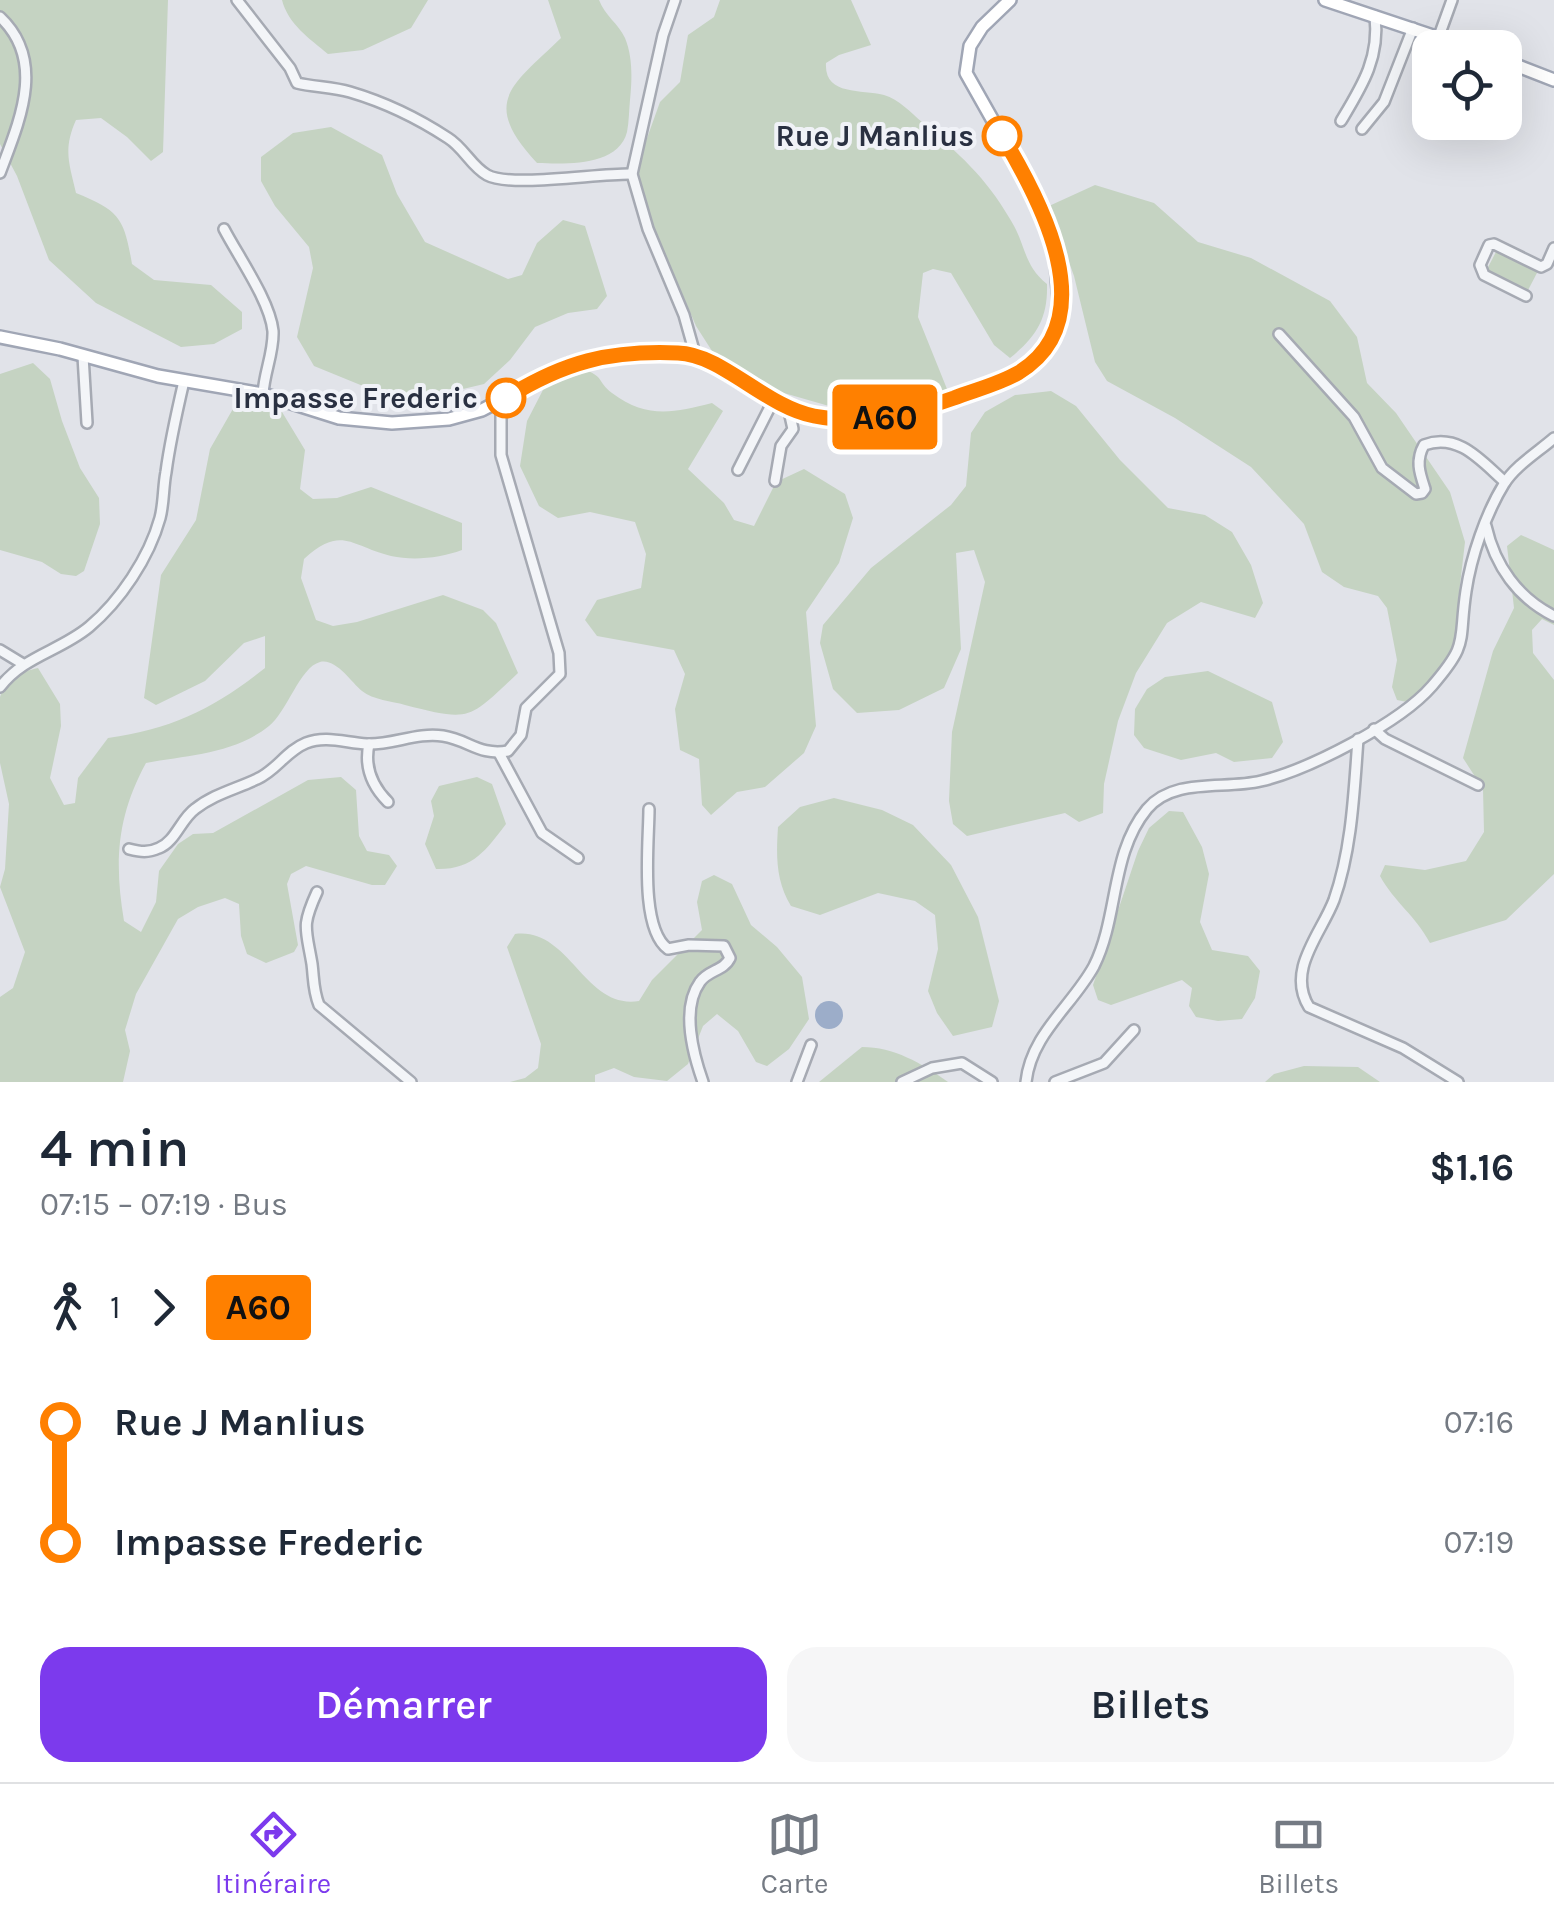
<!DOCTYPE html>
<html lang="fr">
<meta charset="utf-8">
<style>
:root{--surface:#fff;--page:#f6f6f7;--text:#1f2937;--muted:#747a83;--line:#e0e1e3;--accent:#7c3aed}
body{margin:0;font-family:Karla,sans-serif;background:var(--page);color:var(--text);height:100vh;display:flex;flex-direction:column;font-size:38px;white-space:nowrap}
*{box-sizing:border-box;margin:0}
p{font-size:32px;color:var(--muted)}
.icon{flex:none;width:55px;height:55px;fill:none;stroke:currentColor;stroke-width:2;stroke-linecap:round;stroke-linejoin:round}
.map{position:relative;height:1082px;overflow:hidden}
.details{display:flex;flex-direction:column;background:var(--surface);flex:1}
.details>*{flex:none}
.badge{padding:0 20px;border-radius:8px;font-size:35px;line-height:65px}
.buttons{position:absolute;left:1412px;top:30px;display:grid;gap:20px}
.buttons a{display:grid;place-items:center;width:110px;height:110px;border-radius:20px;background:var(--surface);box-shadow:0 10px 40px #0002;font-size:50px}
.map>.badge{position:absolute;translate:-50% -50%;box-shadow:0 0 0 5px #fff}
.legs{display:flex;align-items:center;gap:15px;height:110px;padding:0 40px;font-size:32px}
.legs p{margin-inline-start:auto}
.headline{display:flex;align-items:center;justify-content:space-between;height:170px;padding:0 40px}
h1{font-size:55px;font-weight:600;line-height:75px}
.action{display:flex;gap:20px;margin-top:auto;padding:20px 40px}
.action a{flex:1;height:115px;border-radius:30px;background:var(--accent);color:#fff;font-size:40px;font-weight:600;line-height:115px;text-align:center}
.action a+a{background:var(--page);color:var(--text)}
ul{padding:0 40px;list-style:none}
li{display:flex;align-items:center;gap:35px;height:120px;font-size:38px}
li i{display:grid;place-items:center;width:15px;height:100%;margin:0 12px;background:currentColor}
li i::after{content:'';width:25px;height:25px;margin:-12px;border:8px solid;border-radius:50%;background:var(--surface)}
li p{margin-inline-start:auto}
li:first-child i{background:linear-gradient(#0000 50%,currentColor 0)}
li:last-child i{background:linear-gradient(currentColor 50%,#0000 0)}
.dock{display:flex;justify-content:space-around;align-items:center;height:140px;border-top:2px solid var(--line);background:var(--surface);font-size:28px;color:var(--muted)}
.dock a{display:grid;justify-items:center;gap:5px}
.dock .current{color:var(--accent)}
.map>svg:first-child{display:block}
.green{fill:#c5d3c2}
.water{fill:#9cadc9}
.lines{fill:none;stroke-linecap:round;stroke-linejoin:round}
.minor-casing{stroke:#a6aab3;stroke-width:14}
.major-casing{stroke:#a0a6b5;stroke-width:16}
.minor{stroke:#f3f5f8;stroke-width:9}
.major{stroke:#fff;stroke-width:11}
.line-1-casing{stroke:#fff;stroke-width:22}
.line-1{stroke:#ff8000;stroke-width:15}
.stop-1-dot{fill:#fff;stroke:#ff8000;stroke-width:5}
.labels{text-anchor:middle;stroke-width:8;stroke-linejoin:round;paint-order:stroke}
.stop-label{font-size:30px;font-weight:bold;fill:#293041;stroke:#f0f2f7;text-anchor:end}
</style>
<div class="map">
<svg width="1554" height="1082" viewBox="0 0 1554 1082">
<rect width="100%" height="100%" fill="#e1e3e9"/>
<g class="green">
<path d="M0,0H168L163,152L151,161L127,137L101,118L76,120C63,149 69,163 76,193C120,211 124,218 132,264L154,280L211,285L242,312V329L214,344L181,347L96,303L49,260L17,176L0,144Z"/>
<path d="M282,0H428L411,28L363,50L328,54C310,39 288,24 282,0Z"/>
<path d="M548,0H599C605,16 618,23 625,38C633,57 632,81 630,100C629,110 629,122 627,132C618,167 565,164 537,163C479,101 513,85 561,38Z"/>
<path d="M720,0H851L871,45L839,55L826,63C824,96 861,89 884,95C899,99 911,113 922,122C959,154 985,176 1010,219C1026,244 1023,265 1047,284C1048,319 1036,337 1010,358L994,345L951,273L933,269L923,273L918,317L947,389L915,401L836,408L763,387L712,351L696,326L638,191L637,166L660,102L680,82L688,35L714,17Z"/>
<path d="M331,127L382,155L397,194L425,242L508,279L522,275L537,243L563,220L585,226L607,296L597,309L568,313L535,327L510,360L484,384L442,394L385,395L314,366L297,337L313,268L309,247L275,206L261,181V157L293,133Z"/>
<path d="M1095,185L1154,203L1198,242L1251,258L1330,301L1357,337L1367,383L1396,413L1450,492L1465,542L1458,602L1459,642L1433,678L1407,702L1397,700L1392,687L1397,660L1387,608L1378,596L1344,587L1322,572L1304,524L1251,467L1175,418L1107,381L1095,362L1074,276L1049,206Z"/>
<path d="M1497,250L1538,271L1526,294L1485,273Z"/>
<path d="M33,363L50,379L62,421L80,468L99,498L100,524L84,571L76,576L61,574L42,562L0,550V374Z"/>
<path d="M582,369C605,376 597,382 612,393C647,419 673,413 712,403L723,411L688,469L724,503L734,520L754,526L776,482L804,469L845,494L853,518L839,563L806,612L816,726L804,753L765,787L737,792L711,815L702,805L699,759L680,750L675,709L685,674L674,650L597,636L585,620L597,600L641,588L646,554L635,522L590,512L558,518L539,506L520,466L527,421L544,388Z"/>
<path d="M1051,391L1076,406L1120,460L1168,508L1205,515L1232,532L1251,565L1263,603L1255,618L1201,602L1167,623L1136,673L1118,721L1104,784L1103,813L1079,822L1065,813L967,836L953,824L949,801L952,732L985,582L974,550L956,553L961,649L944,688L899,710L857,713L833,689L820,643L823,625L871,568L951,505L966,486L971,433L985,412L1015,395Z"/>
<path d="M258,400L279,407L305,450L300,489L313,499L337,498L371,487L462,523V550C440,558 414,561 391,556C350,546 342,525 304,559L301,578L316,620L333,626L357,622L443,595L483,610L496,623L518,673C468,720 472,722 405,705C392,701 373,700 362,691C351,682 336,658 320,662C300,667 287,712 269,726C234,754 188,755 146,763C117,816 114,862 124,921L141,932L156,902L159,871L178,844L193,834L213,833L308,780L341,777L356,790L359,836L367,851L389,855L397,866L385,885H372L306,866L291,874L287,884L298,945L294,952L266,963L247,954L241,936L239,904L225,898L198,907L178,919L136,994L125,1030L130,1051L123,1082H0V997L13,988L25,952L0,887L5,869L9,804L0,763V697C6,679 20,672 38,668L60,704L61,726L50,778L64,805L75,803L78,778L108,738C173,729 215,708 265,668V636L244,643L205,681L156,705L144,698L161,575L196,520L210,449L234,407Z"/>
<path d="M1521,535L1554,550V625L1542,619L1532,630L1533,653L1554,680V874L1506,920L1430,943C1415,915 1395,903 1380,876L1385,865L1425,870L1466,861L1484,832L1483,789L1463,758L1493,651L1514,608L1507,546Z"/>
<path d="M1208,671L1272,702L1283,742L1272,758L1234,762L1216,753L1181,760L1144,748L1134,735L1135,709L1147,689L1165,677Z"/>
<path d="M477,777L492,784L506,824C486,850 473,870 436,869L425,844L434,816L431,801L439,786Z"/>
<path d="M834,798L882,810L913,825L951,865L978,917L999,1001L992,1027L953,1036L937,1013L928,991L938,949L935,915L915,901L878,893L820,915L791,906C776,881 776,857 778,827L800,807Z"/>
<path d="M1169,811L1183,812L1202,847L1209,874L1200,922L1212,950L1248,956L1260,971L1255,998L1242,1019L1218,1021L1196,1017L1189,1006L1192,988L1182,980L1111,1005L1098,1000L1093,985L1138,851L1149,828Z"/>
<path d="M714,875L732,884L751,925L777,947L802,977L809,1019L789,1049L767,1066L756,1062L738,1031L717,1014L703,1026L688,1064L667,1081L634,1077L614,1068L595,1075V1082H510L525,1078L538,1068L541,1044L507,947L515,934C570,927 584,1010 639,1001L652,980L702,930L697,902L702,881Z"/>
<path d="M862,1047C894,1047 921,1063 948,1082H819Z"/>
<path d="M1304,1066L1358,1067L1380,1082H1265L1274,1074Z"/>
</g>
<circle class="water" cx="829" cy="1015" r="14"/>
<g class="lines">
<defs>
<g id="minor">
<path d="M237,0L290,68L297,83C314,87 333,87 350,92C384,102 419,119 448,138C464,148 471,166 487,175C510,188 599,173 632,174"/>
<path d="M675,0L663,35L632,174L648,229L684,315L695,354"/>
<path d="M0,17C47,61 19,122 0,173"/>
<path d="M1439,36L1452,0"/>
<path d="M1341,121C1362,86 1380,58 1375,16"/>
<path d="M1362,129L1384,102L1413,28"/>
<path d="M224,229C238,256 270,301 273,331C274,352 264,373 263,394"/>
<path d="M1526,296L1484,275L1480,265L1489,245L1494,244L1541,267L1547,264L1554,248"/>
<path d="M1279,334L1354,417L1382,468L1416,494L1422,493L1425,489C1420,474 1415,461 1424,445C1459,432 1482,462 1505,482"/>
<path d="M83,356L87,423"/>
<path d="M738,470L773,401"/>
<path d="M775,481L781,446L793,429L788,407"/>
<path d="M1486,526C1495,566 1518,598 1554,616"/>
<path d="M0,650L23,664"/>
<path d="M0,687C24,656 60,651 89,627C120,601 149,558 160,518C164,503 163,487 166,472C170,441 177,411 184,381"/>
<path d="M1374,729L1385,739L1478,785"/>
<path d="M1358,739C1354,792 1352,849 1334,900C1321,934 1286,970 1309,1007L1403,1048L1458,1082"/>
<path d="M369,744C364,767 372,786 388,802"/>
<path d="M499,753L542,833L578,858"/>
<path d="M649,809C649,842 639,928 668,949L689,945L724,946L730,958C724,971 708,970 700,982C681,1008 693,1054 703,1082"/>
<path d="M129,849C141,852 148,853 159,848C175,842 181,819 195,809C214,794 236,789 257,779C276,771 286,751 306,743C326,735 346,743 367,744C393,745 417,732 443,736C469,740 479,756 508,751L521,735L526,708L560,674L559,653L501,455V400"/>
<path d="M317,892C301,927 306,928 312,964C314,980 313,990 319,1005L411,1082"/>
<path d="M797,1082L811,1045"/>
<path d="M902,1082L932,1068L962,1063L992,1082"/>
<path d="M1026,1082C1031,1034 1073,1005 1094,966C1119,916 1110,854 1147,809C1174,777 1224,790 1261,781C1308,770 1400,723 1432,686C1470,642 1458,643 1466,591C1471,557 1486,513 1504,484C1515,466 1538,452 1554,438"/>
<path d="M1055,1082L1104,1063L1134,1030"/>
</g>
<g id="major">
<path d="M1325,0L1469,48"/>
<path d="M1505,61L1554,80"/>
<path d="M0,337L60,349L158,376L263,394L339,418L392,423L449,419L482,410L569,364L599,356L629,353L695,354L764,397L810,415L863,422L919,411L1019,373L1048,346L1060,317L1055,248L1044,211L966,73L970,46L982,27L1010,0"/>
</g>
</defs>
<use href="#minor" class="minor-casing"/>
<use href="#major" class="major-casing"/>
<use href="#minor" class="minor"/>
<use href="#major" class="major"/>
</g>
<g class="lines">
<defs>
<path id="line-1" d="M506,398C564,362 609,350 678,353C721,354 766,407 814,416C866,426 905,415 954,398C975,390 999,384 1018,373C1106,320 1040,199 1002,136"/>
</defs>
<use href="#line-1" class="line-1-casing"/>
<use href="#line-1" class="line-1"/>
</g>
<g class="stop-1-dot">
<circle cx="1002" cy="136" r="18"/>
<circle cx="506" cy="398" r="18"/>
</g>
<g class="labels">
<g class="stop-label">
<text x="974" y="146">Rue J Manlius</text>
<text x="478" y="408">Impasse Frederic</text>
</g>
</g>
</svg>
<div class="buttons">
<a><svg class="icon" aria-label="locate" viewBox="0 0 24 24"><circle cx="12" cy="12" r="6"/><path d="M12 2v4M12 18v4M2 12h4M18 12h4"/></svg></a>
</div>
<b class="badge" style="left:885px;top:417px;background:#ff8000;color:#111">A60</b>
</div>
<section class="details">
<div class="headline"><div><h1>4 min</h1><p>07:15 – 07:19 · Bus</p></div><b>$1.16</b></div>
<div class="legs"><svg class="icon" aria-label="walk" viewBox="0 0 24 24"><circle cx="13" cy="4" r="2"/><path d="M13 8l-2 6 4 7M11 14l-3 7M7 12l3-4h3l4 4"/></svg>1<svg class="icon" aria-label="forward" viewBox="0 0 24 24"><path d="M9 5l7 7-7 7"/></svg><b class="badge" style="background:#ff8000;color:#111">A60</b></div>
<ul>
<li><i style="color:#ff8000"></i><b>Rue J Manlius</b><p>07:16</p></li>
<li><i style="color:#ff8000"></i><b>Impasse Frederic</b><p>07:19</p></li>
</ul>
<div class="action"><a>Démarrer</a><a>Billets</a></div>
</section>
<nav class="dock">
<a class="current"><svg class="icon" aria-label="directions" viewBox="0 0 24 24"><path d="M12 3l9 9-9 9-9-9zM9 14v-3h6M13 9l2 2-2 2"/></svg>Itinéraire</a>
<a><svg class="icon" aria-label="map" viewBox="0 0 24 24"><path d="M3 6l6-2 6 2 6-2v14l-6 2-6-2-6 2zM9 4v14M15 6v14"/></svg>Carte</a>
<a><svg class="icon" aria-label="tickets" viewBox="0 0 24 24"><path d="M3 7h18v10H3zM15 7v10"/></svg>Billets</a>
</nav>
